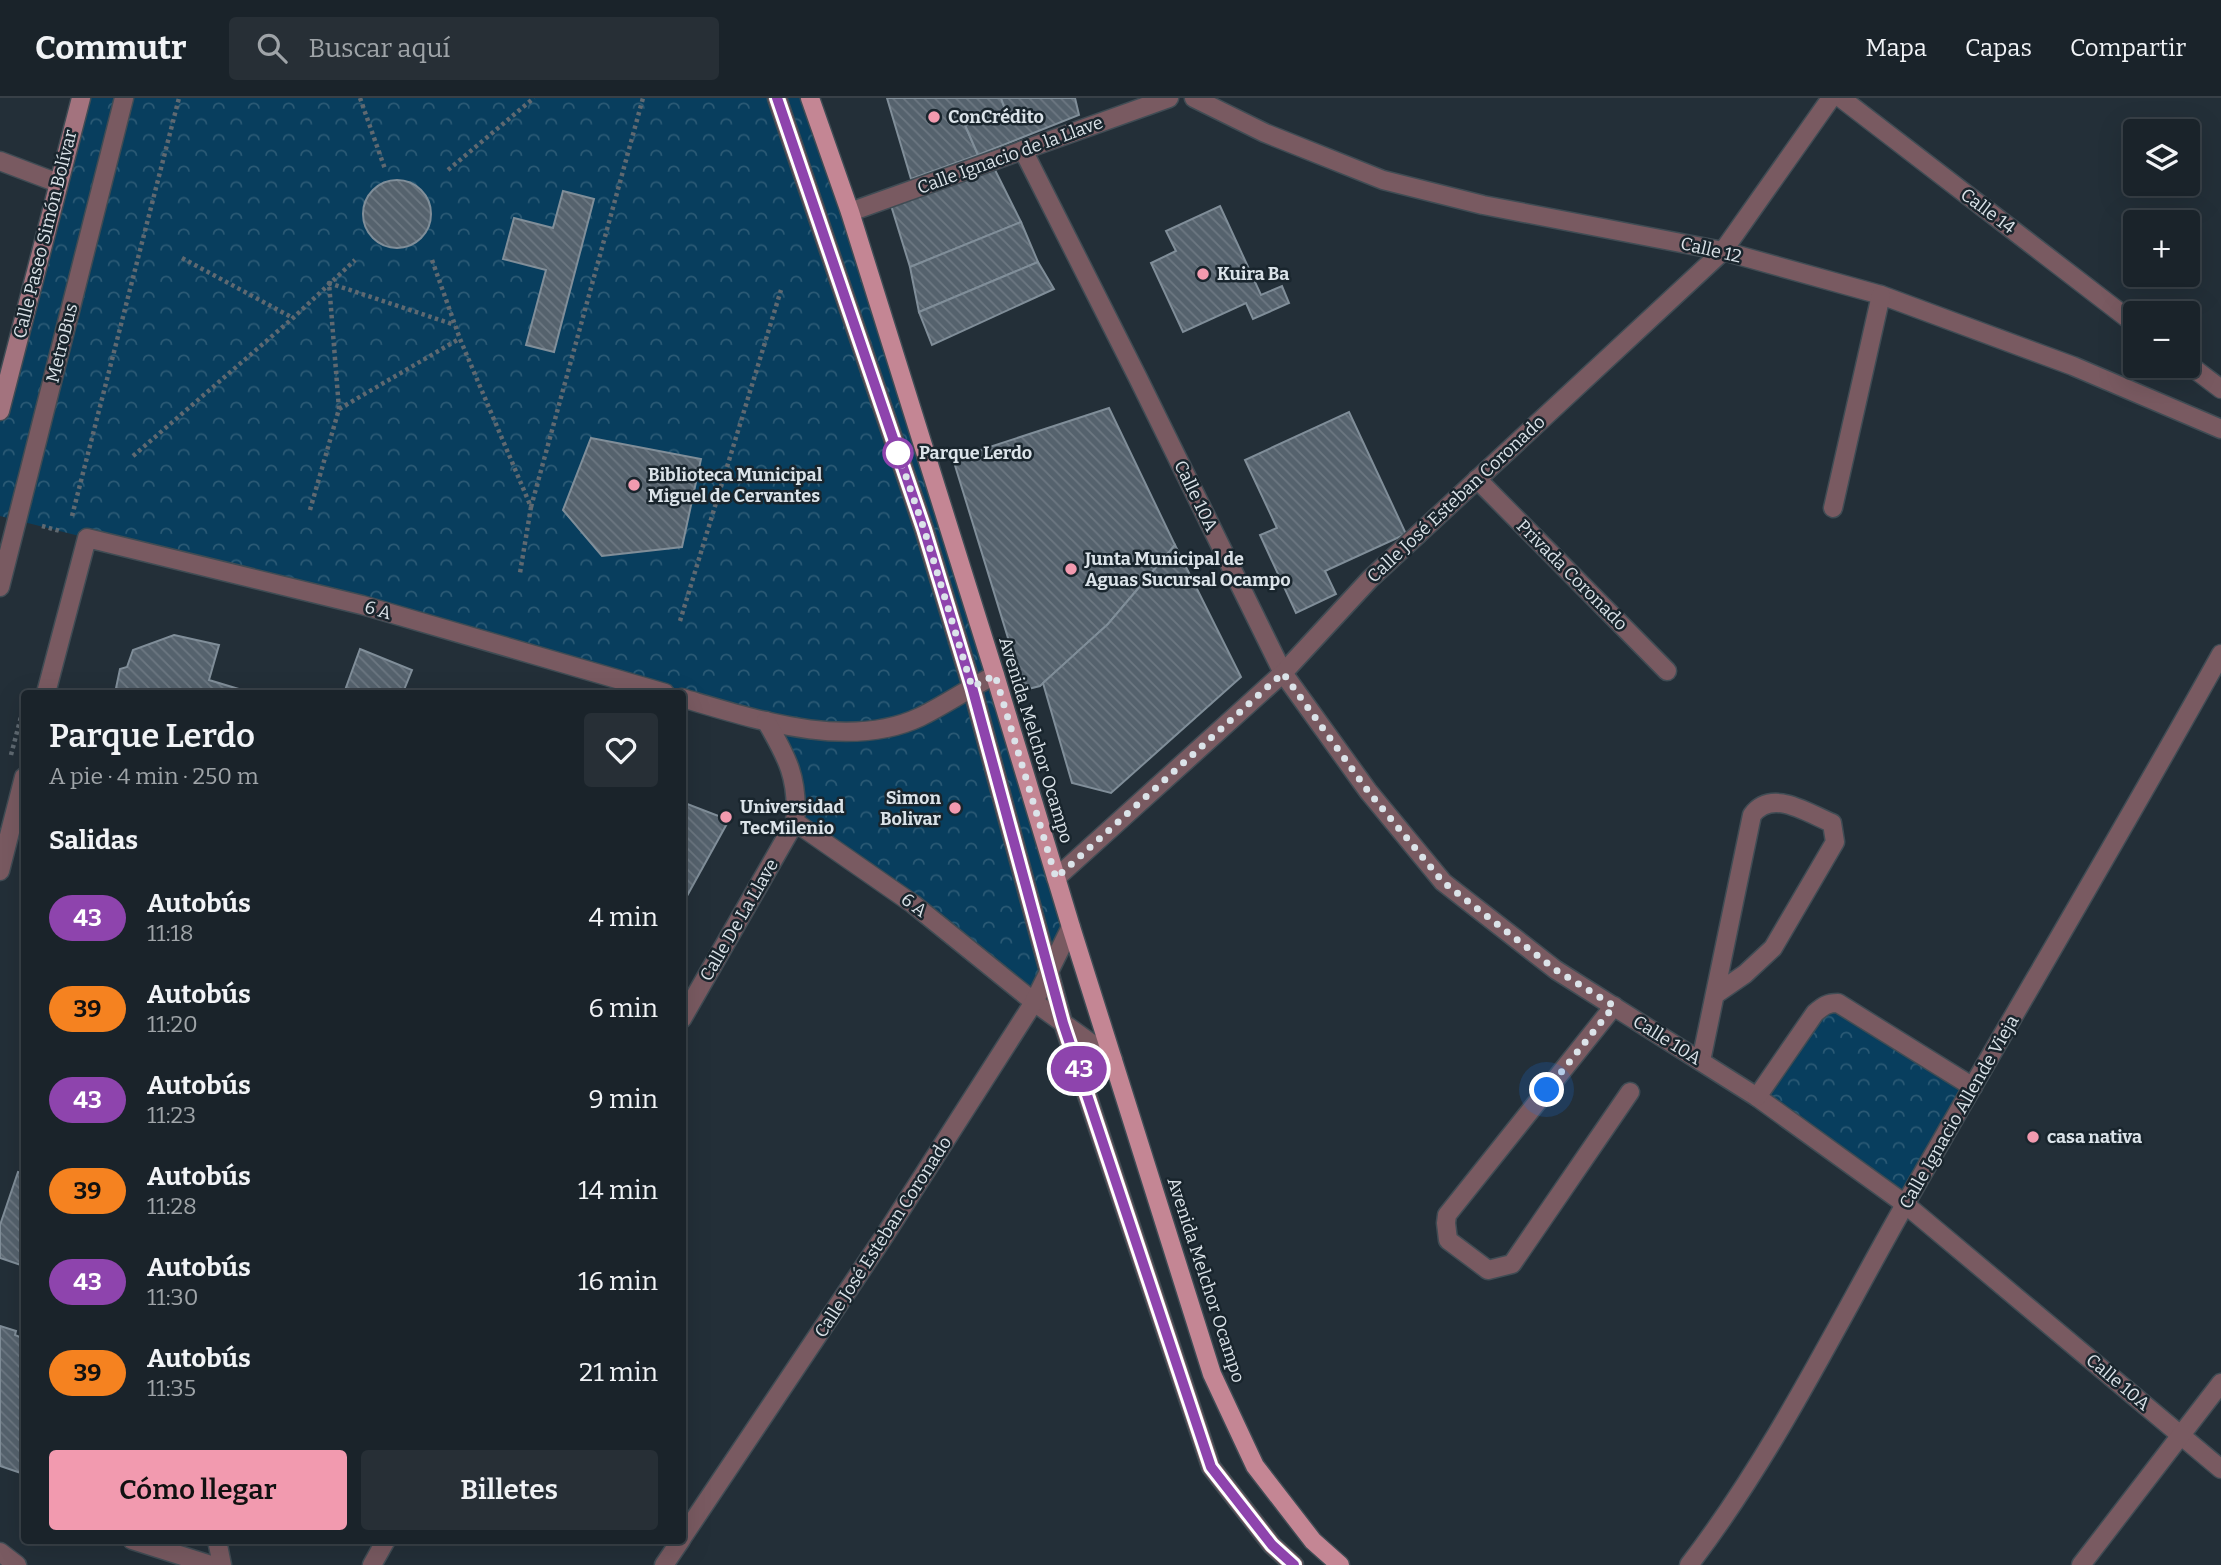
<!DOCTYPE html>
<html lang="es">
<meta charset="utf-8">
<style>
:root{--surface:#1a232a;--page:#272f36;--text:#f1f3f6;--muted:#9fa4a8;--line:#384047;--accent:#f29aaf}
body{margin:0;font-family:Bitter,serif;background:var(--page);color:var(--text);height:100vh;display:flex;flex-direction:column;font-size:26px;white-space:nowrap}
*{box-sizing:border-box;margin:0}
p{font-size:23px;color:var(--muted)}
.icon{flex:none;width:38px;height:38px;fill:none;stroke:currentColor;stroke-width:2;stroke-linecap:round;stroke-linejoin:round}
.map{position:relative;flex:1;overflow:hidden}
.drawer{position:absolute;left:21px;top:592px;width:665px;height:854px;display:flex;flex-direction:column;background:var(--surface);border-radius:7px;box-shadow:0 7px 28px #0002,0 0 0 2px var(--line)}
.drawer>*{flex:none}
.badge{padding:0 14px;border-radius:23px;font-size:24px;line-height:46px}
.controls{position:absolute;left:2123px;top:21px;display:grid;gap:14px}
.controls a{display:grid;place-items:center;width:77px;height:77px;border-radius:7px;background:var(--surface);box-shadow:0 7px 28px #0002,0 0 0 2px var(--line);font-size:35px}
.you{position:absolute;width:35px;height:35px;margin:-18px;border:5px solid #fff;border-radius:50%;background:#1a73e8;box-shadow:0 0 0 10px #1a73e833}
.map>.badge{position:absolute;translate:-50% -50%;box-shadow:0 0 0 4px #fff}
h2{padding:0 28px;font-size:26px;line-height:63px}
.round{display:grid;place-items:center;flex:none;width:74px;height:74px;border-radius:7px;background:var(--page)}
.head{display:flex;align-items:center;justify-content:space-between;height:119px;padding:0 28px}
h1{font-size:33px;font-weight:600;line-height:52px}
.button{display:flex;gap:14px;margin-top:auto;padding:14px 28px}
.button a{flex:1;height:80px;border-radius:7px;background:var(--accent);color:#111;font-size:28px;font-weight:600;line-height:80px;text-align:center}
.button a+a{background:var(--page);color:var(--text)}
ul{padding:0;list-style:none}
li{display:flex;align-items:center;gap:21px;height:91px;padding:0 28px}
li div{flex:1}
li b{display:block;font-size:26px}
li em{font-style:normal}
li .badge{min-width:77px;font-weight:700;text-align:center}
header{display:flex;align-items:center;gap:42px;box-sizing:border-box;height:98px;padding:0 35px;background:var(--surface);border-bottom:2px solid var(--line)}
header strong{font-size:33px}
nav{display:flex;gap:38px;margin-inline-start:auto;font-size:24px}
.search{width:490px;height:63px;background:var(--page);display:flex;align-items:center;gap:18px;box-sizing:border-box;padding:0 24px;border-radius:7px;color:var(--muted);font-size:26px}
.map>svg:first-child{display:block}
.park{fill:url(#park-crowns)}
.building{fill:url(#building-back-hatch);stroke:#808e99;stroke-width:2}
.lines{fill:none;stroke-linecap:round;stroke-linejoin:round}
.lane-casing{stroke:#404c54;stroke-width:21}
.street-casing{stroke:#404c54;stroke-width:21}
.secondary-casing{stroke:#404c54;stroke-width:21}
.primary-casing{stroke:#404c54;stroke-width:21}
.path{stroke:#5f6971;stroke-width:4.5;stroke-dasharray:3.5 3.5;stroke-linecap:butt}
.lane{stroke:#795a61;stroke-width:18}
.street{stroke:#795a61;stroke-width:18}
.secondary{stroke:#a3737e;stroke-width:18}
.primary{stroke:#c48694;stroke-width:18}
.line-casing{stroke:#fff;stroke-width:16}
.line{stroke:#8e44ad;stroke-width:10}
.walk{stroke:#dbe3e9;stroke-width:7;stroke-dasharray:0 12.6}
.poi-dot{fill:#f29aaf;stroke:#19252d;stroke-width:2.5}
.stop-dot{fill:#fff;stroke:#8e44ad;stroke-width:3.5}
.labels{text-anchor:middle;stroke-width:5;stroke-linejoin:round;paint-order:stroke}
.poi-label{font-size:18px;font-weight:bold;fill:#dbe3e9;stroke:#19252d;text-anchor:start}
.street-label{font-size:18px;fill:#dbe3e9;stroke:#19252d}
.stop-label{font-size:18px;font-weight:bold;fill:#dbe3e9;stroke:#19252d;text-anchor:start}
</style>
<header>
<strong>Commutr</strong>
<div class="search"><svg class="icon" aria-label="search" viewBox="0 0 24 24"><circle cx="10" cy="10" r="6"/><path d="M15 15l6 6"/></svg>Buscar aquí</div>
<nav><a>Mapa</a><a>Capas</a><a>Compartir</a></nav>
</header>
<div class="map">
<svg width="2221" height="1467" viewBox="0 0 2221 1467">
<defs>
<pattern id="park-crowns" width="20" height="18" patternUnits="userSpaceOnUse" patternTransform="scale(1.75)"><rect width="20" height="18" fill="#083e5e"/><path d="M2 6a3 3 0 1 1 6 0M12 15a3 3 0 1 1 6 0" fill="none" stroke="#2b5a75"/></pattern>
<pattern id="building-back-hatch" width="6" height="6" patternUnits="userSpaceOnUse" patternTransform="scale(1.75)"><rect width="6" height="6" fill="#55626d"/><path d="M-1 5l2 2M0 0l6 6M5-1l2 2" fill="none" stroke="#6d7882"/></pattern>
</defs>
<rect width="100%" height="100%" fill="#232f38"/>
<g class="park">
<path d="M81,0H810L1071,829L1034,904L795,724L796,703L766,623L682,595H667L428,526L0,418V313Z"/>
<path d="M1828,905L1973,989L1905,1106L1757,999Z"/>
</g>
<g class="building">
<path d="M887,0H1001L1006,14L965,27L978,57L911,81Z"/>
<path d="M1001,0H1075L1079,17L978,57L965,27L1006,14Z"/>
<path d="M992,66L1021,124L910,169L890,104Z"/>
<circle cx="397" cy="116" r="34"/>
<path d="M563,93L594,101L554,254L526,247L546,172L503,161L514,120L553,130Z"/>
<path d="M1220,108L1261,197L1282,188L1289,205L1253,221L1246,205L1183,234L1151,165L1176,153L1166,133Z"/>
<path d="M1021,124L1038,164L919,214L910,169Z"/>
<path d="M1038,164L1054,191L932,247L919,214Z"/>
<path d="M1109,310L1175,447L1108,526L1040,588L1024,592L953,361Z"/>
<path d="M1349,314L1406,436L1325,473L1336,496L1296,515L1260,437L1277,430L1245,362Z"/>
<path d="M591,340L701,361L682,449L602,458L563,412Z"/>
<path d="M1175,447L1241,579L1111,695L1072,685L1043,585L1108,526Z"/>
<path d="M174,537L219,547L209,582L252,595H115L120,571L127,569L133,552Z"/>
<path d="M360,551L412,572L404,592L410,595H344Z"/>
<path d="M682,704L729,722L682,807Z"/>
<path d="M18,1074L24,1076V1168L0,1160V1127Z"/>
<path d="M0,1228L16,1233L15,1237L24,1241V1376L0,1368Z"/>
</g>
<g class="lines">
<defs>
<g id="lane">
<path d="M777,0L924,431L972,589L1063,925L1211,1369L1272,1447L1294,1467"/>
<path d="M0,489L124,0"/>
<path d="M1614,908L1447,1117L1446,1125L1448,1142L1488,1172L1512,1166L1630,994"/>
<path d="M1701,963L1752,717C1772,690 1807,715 1832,725L1835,744L1773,850L1745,876L1716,896"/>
<path d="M1905,1106L2221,1371"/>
<path d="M132,1442L211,1467"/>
<path d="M217,1442L222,1467"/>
</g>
<g id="street">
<path d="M1194,0L1265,35L1383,82L1483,107L1723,153L1881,197L2073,268L2221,331"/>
<path d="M1841,0L2135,226"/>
<path d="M1023,52L1138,280L1283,575L1368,693L1443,784L1556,872L1757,999L1905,1106"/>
<path d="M0,63L58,85"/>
<path d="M850,114L1169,0"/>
<path d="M2188,266L2221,291"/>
<path d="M1477,381L1667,573"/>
<path d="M1833,410L1881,197"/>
<path d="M46,595L87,440L362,507L665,595"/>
<path d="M682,600C754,621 848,653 920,619C945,607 969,590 995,577"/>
<path d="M795,724L913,806L1034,904L1113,961"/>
<path d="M0,773L24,679"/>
<path d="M1056,780L1283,575L1370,481L1723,153L1831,0"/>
<path d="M682,921L795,724C799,681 787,659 766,623"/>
<path d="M1757,999L1815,915C1823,908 1827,905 1838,905L1973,989"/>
<path d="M682,1440L885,1137L1034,904L1071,829"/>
<path d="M0,1454L17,1467"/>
<path d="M372,1467L386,1442"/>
<path d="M664,1467L681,1442"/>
<path d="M1689,1467C1775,1355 1837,1226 1907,1103C2011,920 2119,740 2221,556"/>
<path d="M2081,1467L2221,1285"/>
</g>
<path id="secondary" d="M0,313L81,0"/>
<path id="primary" d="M810,0L850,114L995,577L1071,829L1212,1276L1255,1368L1313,1443L1340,1467"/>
</defs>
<use href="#lane" class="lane-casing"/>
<use href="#street" class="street-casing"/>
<use href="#secondary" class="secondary-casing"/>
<use href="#primary" class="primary-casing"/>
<g class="path">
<path d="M360,0L385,71"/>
<path d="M448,72L534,0"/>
<path d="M182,160L293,220"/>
<path d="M432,162L460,241L531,409L520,475"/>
<path d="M339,311L459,241"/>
<path d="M133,358L293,220L355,162"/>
<path d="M531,409L643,0"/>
<path d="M310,412L339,311L329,185L455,227"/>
<path d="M72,418L179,0"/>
<path d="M42,428L60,433"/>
<path d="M680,523L781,192"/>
<path d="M11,657L23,611"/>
</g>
<use href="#lane" class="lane"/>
<use href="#street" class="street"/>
<use href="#secondary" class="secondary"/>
<use href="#primary" class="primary"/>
</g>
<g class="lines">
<defs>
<path id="line" d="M777,0L924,431L972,589L1063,925L1211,1369L1272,1447L1294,1467"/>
</defs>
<use href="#line" class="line-casing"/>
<use href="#line" class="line"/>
<path class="walk" d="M898,355L924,431L972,589L995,577L1056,780L1283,575L1368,693L1443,784L1556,872L1614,908L1547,992"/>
</g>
<g class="poi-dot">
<circle cx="934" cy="19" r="7"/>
<circle cx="1203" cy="176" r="7"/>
<circle cx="634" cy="387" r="7"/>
<circle cx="1071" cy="471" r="7"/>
<circle cx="955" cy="710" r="7"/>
<circle cx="726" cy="719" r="7"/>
<circle cx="2033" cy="1039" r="7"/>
</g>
<circle class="stop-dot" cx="898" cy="355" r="14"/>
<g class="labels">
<g class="poi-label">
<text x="948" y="25">ConCrédito</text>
<text x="1217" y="182">Kuira Ba</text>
<text x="648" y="383">Biblioteca Municipal<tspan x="648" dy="21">Miguel de Cervantes</tspan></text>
<text x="1085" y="467">Junta Municipal de<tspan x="1085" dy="21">Aguas Sucursal Ocampo</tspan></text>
<text x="941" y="706" text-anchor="end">Simon<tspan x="941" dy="21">Bolivar</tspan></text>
<text x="740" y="715">Universidad<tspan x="740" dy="21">TecMilenio</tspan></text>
<text x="2047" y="1045">casa nativa</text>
</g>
<g class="street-label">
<text transform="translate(1010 57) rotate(-20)" y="6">Calle Ignacio de la Llave</text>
<text transform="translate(1988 113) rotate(37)" y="6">Calle 14</text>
<text transform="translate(45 136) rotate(-76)" y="6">Calle Paseo Simón Bolívar</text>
<text transform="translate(1711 152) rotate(13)" y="6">Calle 12</text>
<text transform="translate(62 245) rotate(-76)" y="6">MetroBus</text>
<text transform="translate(1196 398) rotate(64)" y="6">Calle 10A</text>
<text transform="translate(1456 401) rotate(-43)" y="6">Calle José Esteban Coronado</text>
<text transform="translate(1572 477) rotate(45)" y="6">Privada Coronado</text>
<text transform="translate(378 512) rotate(16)" y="6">6 A</text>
<text transform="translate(1036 642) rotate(73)" y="6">Avenida Melchor Ocampo</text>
<text transform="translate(914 807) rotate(37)" y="6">6 A</text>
<text transform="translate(739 822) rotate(-60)" y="6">Calle De La Llave</text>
<text transform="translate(1667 942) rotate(32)" y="6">Calle 10A</text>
<text transform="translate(1959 1014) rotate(-60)" y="6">Calle Ignacio Allende Vieja</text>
<text transform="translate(883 1139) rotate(-57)" y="6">Calle José Esteban Coronado</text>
<text transform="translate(1206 1182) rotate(72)" y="6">Avenida Melchor Ocampo</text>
<text transform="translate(2118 1284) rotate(40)" y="6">Calle 10A</text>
</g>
<g class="stop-label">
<text x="919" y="361">Parque Lerdo</text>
</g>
</g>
</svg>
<div class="controls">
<a><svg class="icon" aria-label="layers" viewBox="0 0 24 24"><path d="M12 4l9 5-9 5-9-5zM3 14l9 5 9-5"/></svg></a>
<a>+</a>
<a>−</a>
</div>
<div class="you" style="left:1547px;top:992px"></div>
<b class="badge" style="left:1079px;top:971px;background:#8e44ad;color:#fff">43</b>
<section class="drawer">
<div class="head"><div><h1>Parque Lerdo</h1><p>A pie · 4 min · 250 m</p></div><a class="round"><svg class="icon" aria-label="heart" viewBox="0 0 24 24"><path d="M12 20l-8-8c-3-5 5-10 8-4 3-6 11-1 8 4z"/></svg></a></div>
<h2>Salidas</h2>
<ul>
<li><span class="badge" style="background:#8e44ad;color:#fff">43</span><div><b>Autobús</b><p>11:18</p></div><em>4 min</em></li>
<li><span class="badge" style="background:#f58220;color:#111">39</span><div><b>Autobús</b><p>11:20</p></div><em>6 min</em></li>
<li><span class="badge" style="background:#8e44ad;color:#fff">43</span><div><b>Autobús</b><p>11:23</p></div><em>9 min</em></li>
<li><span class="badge" style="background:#f58220;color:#111">39</span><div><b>Autobús</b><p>11:28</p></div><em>14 min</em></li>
<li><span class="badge" style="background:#8e44ad;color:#fff">43</span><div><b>Autobús</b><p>11:30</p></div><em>16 min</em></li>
<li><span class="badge" style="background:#f58220;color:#111">39</span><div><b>Autobús</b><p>11:35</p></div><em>21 min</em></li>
</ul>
<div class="button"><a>Cómo llegar</a><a>Billetes</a></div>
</section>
</div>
